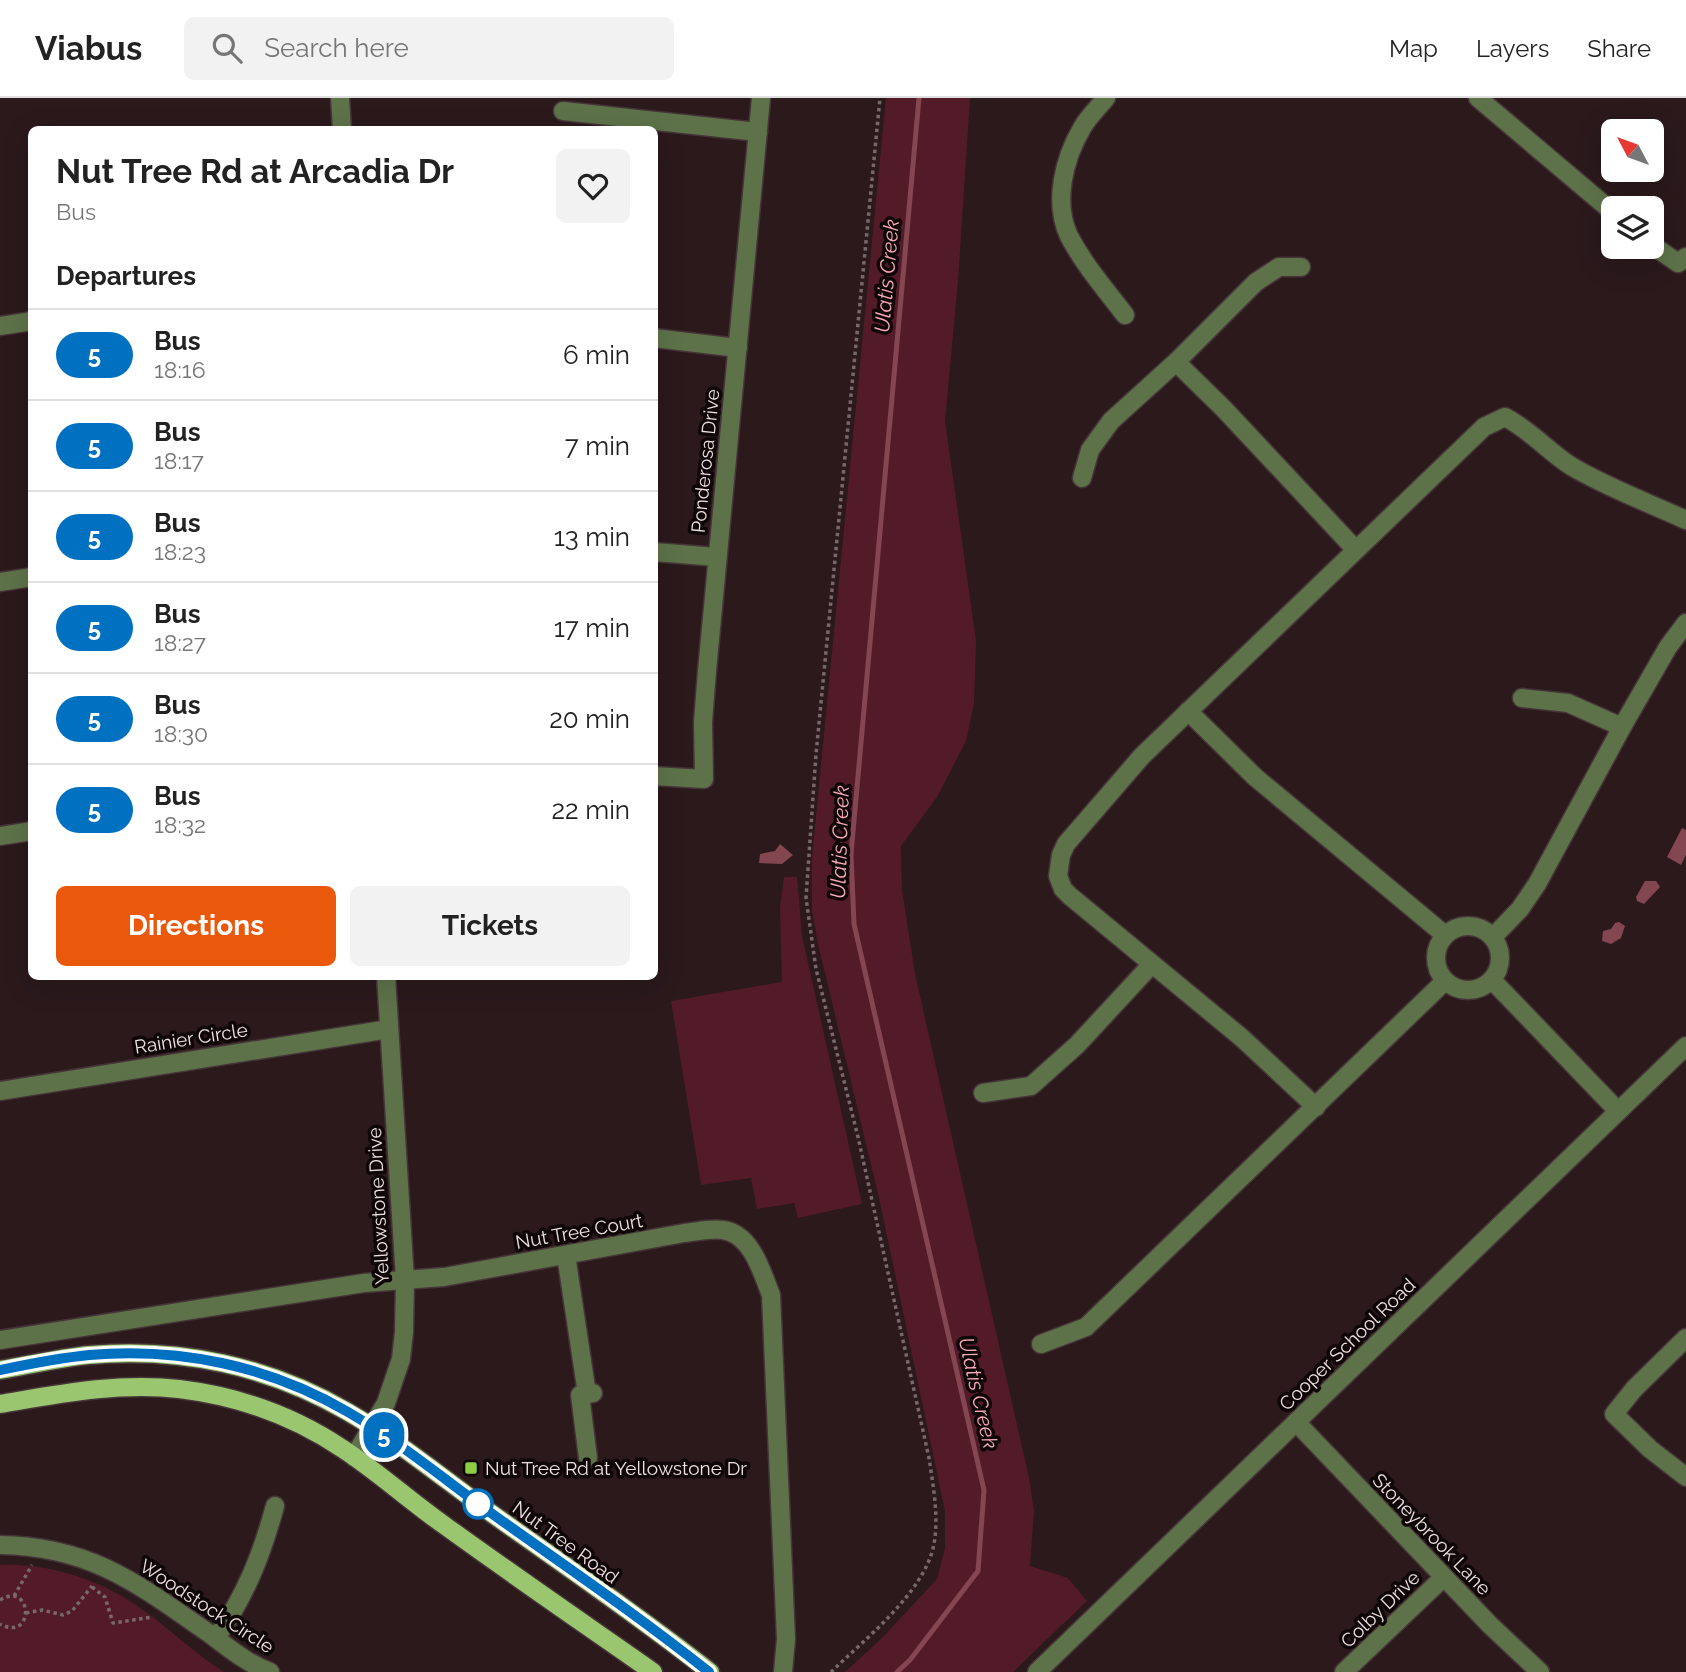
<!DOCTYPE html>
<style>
:root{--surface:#fff;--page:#f2f2f2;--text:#222;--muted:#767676;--line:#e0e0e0;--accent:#ea580c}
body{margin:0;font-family:Raleway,sans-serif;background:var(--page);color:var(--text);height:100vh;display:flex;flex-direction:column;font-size:26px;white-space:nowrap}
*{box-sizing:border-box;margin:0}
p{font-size:23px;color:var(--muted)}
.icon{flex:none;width:38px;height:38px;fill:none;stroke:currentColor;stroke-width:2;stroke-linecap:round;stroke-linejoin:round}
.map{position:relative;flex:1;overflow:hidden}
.side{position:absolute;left:28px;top:28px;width:630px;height:854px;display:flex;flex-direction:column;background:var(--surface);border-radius:10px;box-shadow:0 7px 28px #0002}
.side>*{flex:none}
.badge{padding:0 14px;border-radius:23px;font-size:24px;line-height:46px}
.needle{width:46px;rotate:311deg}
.tools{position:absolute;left:1601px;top:21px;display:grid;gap:14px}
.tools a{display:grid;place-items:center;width:63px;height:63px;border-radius:10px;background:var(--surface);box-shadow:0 7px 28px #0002;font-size:35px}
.map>.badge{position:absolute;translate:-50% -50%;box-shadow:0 0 0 4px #fff}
h2{padding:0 28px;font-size:26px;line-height:63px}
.round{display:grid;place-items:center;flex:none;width:74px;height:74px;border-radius:10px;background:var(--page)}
.head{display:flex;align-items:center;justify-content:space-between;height:119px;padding:0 28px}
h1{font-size:33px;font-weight:700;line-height:52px}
.primary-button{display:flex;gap:14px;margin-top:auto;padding:14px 28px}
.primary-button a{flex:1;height:80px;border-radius:10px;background:var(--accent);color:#fff;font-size:28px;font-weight:700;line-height:80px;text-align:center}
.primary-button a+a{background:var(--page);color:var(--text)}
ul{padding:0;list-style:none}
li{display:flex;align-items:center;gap:21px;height:91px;padding:0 28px;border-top:2px solid var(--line)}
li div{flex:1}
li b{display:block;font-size:26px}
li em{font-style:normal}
li .badge{min-width:77px;font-weight:700;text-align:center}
header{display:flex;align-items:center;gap:42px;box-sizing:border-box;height:98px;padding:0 35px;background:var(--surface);border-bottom:2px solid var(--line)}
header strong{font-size:33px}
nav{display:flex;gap:38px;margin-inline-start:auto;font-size:24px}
.search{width:490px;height:63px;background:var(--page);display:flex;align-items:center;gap:18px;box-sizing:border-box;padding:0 24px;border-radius:10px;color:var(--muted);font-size:26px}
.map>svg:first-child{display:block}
.green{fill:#531b28}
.water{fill:#844651}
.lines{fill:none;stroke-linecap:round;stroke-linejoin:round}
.stream{stroke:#844651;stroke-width:5}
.minor-casing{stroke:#463538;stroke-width:21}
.major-casing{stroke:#463538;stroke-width:21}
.path{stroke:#78686a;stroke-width:3.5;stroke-dasharray:3.5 3.5;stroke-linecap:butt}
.minor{stroke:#5d7249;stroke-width:18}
.major{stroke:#9bc670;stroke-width:18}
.line-casing{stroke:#fff;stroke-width:16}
.line{stroke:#0070c0;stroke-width:10}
.poi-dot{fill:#8fcd42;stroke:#0e0607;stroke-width:2.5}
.stop-dot{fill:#fff;stroke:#0070c0;stroke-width:3.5}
.labels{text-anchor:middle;stroke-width:7;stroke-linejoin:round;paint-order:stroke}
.street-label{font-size:19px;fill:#efe1e2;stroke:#0e0607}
.poi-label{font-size:19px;fill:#efe1e2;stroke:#0e0607;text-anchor:start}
.water-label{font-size:21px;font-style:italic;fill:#f9abb7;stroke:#0e0607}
</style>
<header>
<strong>Viabus</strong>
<div class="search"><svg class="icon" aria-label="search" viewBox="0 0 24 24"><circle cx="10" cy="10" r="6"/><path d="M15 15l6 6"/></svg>Search here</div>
<nav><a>Map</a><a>Layers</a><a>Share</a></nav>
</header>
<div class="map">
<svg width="1686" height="1574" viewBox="0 0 1686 1574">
<rect width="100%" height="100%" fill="#2b191c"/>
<g class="green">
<path d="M886,0H970L958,183L945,323L976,543L974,606L966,643L937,699L901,748L902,792L915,876L1029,1380L1034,1413L1030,1468L1068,1480L1087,1503L1013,1574H845L882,1540L937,1481L945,1450V1413L879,1100L818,846L812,813V760Z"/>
<path d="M784,779H797L802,838L862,1106L798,1120L794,1105L757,1111L751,1080L701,1087L671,903L782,884L780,810Z"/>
<path d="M0,1467C46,1465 95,1480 133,1505C165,1526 192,1554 224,1574H0Z"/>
</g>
<g class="water">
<path d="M1682,730L1686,732V757L1681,767L1667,759Z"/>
<path d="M780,746L793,757L782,766L759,765L760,756L775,753Z"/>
<path d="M1645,783H1656L1660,789L1644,806L1637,803L1636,799Z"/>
<path d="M1619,824L1625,828L1621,840L1611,846L1602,843L1603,833L1611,831L1615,825Z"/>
</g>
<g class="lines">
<path class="stream" d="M897,1574L910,1562L978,1473L984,1392L854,826L851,756L919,0"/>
<defs>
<g id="minor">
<path d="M340,0L342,32"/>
<path d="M1106,0C1098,10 1088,19 1082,30C1064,61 1053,104 1069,138C1084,167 1106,192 1125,217"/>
<path d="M1478,0L1614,115"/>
<path d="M563,13L758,34"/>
<path d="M1652,147L1678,165L1686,159"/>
<path d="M0,228L32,223"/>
<path d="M654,240L738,250"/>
<path d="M1176,264L1224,311L1356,452"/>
<path d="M1082,380L1090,352L1111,323L1176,264L1256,184L1279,169H1301"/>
<path d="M654,454L717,459"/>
<path d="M0,484L32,479"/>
<path d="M1522,600L1568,605L1622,629"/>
<path d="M1188,613L1255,679L1445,837"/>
<path d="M654,678L704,681L703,624L707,573L761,0"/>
<path d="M0,738L32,733"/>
<circle cx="1468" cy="860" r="32"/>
<path d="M1493,839L1520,811L1537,786L1622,629L1668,549L1686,525"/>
<path d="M1492,882L1618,1013"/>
<path d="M0,993L389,931"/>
<path d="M983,995L1031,988L1077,947L1152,866"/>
<path d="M1316,1009L1242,940L1070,798L1063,791L1058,778L1061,757L1066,746L1142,658L1484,329L1505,319C1530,332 1548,353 1571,368C1606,389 1649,405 1686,422"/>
<path d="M566,1157L587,1296"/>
<path d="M1686,1240L1634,1291L1614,1316L1650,1351L1686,1379"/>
<path d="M0,1242L364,1185L444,1179L684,1135C696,1134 711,1130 723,1132C752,1136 762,1175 771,1197L786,1541L783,1574"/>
<path d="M1041,1246L1086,1229L1445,883"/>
<path d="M1296,1324L1490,1527L1540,1574"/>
<path d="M354,1359L386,1305L401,1261L404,1234L405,1182L386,878"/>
<path d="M588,1360L580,1297L593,1295"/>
<path d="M0,1447C89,1448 137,1485 207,1534C228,1549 246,1565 270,1574"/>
<path d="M216,1540C246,1496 261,1459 275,1408"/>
<path d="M1037,1574L1686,948"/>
<path d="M1344,1574L1444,1479"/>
</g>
<g id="major">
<path d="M0,1272C29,1267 59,1260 89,1257C180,1249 269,1268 348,1314C398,1343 444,1381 491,1415C564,1467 639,1518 710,1574"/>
<path d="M0,1306C59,1296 119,1284 179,1291C237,1298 294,1318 343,1351C378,1374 410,1403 444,1427C513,1477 583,1525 653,1574"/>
</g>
</defs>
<use href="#minor" class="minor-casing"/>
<use href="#major" class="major-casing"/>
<g class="path">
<path d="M92,1489L105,1499L113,1525L153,1519"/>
<path d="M14,1498L32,1467"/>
<path d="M0,1502C33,1482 35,1545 0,1526"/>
<path d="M26,1515L42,1512L63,1517L72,1513L92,1488"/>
<path d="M831,1574C865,1541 925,1494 934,1446C939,1418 933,1387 929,1360L858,1039L816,871L806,800L816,656L880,0"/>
</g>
<use href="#minor" class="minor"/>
<use href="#major" class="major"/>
</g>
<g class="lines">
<defs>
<path id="line" d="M0,1272C29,1266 59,1260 89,1257C180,1249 269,1268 348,1314C398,1343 444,1381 491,1415C564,1467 639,1518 709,1574"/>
</defs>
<use href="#line" class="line-casing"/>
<use href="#line" class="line"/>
</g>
<rect class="poi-dot" x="464" y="1363" width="14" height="14" rx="3.5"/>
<circle class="stop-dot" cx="478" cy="1406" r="14"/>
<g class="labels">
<g class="street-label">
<text transform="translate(705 363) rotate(-84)" y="7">Ponderosa Drive</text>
<text transform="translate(191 940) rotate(-9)" y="7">Rainier Circle</text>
<text transform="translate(378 1108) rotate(-93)" y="7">Yellowstone Drive</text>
<text transform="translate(579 1133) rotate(-10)" y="7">Nut Tree Court</text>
<text transform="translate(1347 1246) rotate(-44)" y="7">Cooper School Road</text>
<text transform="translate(1432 1436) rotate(46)" y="7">Stoneybrook Lane</text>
<text transform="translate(566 1444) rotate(36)" y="7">Nut Tree Road</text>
<text transform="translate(207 1508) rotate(33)" y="7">Woodstock Circle</text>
<text transform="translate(1380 1511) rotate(-44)" y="7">Colby Drive</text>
</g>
<g class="poi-label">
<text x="485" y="1377">Nut Tree Rd at Yellowstone Dr</text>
</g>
<g class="water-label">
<text transform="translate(887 178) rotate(-85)" y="7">Ulatis Creek</text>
<text transform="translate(840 744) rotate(-88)" y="7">Ulatis Creek</text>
<text transform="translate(978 1295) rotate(77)" y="7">Ulatis Creek</text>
</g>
</g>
</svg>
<div class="tools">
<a><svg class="needle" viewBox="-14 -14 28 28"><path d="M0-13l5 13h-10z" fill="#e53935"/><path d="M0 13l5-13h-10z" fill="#767676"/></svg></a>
<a><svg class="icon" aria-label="layers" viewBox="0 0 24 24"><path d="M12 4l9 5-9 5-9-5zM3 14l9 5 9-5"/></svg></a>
</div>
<b class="badge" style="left:384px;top:1337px;background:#0070c0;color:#fff">5</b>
<section class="side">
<div class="head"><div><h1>Nut Tree Rd at Arcadia Dr</h1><p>Bus</p></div><a class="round"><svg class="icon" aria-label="heart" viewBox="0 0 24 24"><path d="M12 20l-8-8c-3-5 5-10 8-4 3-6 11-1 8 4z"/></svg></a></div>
<h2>Departures</h2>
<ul>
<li><span class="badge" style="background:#0070c0;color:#fff">5</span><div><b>Bus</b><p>18:16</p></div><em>6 min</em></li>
<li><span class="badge" style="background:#0070c0;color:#fff">5</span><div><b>Bus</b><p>18:17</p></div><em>7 min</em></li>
<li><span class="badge" style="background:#0070c0;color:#fff">5</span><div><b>Bus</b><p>18:23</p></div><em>13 min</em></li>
<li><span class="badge" style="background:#0070c0;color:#fff">5</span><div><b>Bus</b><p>18:27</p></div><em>17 min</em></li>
<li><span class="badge" style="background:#0070c0;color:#fff">5</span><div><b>Bus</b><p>18:30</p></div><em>20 min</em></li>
<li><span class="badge" style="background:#0070c0;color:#fff">5</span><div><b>Bus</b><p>18:32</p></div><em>22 min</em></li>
</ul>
<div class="primary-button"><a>Directions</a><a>Tickets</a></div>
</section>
</div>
